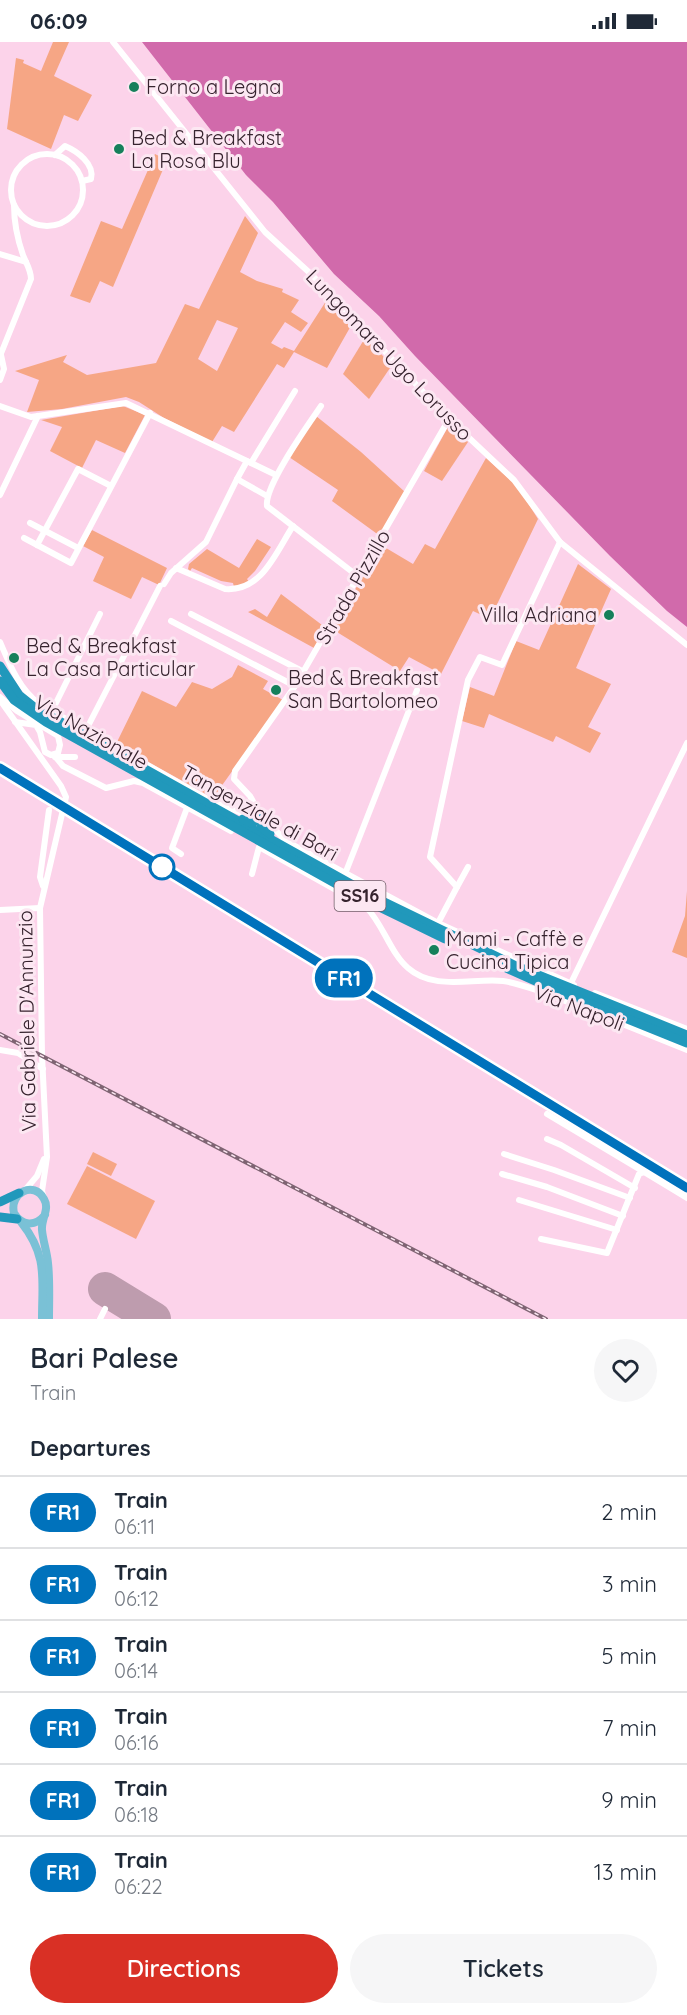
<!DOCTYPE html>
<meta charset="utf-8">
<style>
:root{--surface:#fff;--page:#f6f6f7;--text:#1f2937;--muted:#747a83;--line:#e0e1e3;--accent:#d93025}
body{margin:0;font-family:Quicksand,sans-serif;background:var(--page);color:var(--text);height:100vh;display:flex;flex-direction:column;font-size:22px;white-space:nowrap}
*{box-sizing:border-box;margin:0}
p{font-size:20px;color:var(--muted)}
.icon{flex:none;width:33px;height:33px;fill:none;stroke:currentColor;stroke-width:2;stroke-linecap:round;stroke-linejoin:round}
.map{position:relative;height:1277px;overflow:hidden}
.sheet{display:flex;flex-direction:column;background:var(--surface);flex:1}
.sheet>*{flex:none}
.badge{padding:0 12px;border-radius:20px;font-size:21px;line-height:39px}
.map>.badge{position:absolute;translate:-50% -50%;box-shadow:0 0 0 3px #fff}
h2{padding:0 30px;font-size:22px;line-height:54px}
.round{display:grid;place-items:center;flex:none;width:63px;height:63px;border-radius:32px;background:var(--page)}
.headline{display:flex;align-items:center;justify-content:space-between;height:102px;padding:0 30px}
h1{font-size:28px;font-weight:600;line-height:45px}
.action{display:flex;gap:12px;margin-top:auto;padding:12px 30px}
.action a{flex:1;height:69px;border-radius:36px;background:var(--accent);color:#fff;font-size:24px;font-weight:600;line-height:69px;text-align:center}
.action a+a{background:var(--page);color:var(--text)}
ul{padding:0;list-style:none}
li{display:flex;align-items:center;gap:18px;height:72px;padding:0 30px;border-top:2px solid var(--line)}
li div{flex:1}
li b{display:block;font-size:22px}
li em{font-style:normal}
li .badge{min-width:66px;font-weight:700;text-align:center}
.status{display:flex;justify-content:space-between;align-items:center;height:42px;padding:0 30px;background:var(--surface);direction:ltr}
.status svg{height:16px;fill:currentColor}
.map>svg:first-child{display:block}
.green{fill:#f6a685;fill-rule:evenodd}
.water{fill:#d16aab}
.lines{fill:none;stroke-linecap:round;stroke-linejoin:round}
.runway{stroke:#be9cae;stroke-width:34}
.minor{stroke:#fff;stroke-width:6}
.major{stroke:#7ac1d6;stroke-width:8}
.highway{stroke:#2198bb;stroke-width:9}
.rail-casing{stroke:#7f6473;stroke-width:4}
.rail{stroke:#fce7f2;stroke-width:1.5;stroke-dasharray:4.5;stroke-linecap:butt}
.line-casing{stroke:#fff;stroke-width:14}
.line{stroke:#0072bc;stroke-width:9}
.poi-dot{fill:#16805b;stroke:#fce7f2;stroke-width:2}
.stop-dot{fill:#fff;stroke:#0072bc;stroke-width:3}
.labels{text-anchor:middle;stroke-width:6;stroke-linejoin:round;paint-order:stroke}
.shield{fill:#fce7f2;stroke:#715e69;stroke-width:1.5}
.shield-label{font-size:18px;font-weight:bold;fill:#36232e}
.poi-label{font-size:20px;fill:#36232e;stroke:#fce7f2;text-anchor:start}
.street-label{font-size:20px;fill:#36232e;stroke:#fce7f2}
</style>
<div class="status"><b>06:09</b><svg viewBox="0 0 49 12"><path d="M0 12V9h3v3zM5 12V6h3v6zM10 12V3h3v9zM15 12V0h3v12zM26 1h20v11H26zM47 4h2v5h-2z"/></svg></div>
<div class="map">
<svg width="687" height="1277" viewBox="0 0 687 1277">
<rect width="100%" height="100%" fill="#fcd3ea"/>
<g class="green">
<path d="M53,0H69L54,34L92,53L78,79L64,73L51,107L7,87L16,16L24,18L23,21L41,29Z"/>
<path d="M155,112L167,118L113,245L100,239L90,261L70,254L101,179L122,187Z"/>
<path d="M245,174L258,191L240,230L257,239L283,247L282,250L299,258L291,270L308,281L301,290L285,280L271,301L282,307L284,305L294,309L328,256L352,282L327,326L294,310L284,326L277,322L234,390L222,384L212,400L164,376L139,360L126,355L62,367L27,370L39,338L15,329L67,313L63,320L87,333L156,321L185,262L199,267ZM217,278L238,286L217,329L198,317Z"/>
<path d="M365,296L392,323L369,357L343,332Z"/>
<path d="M123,364L145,373L125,411L96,398L82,426L50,409L62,385L41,378Z"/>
<path d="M316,374L361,410L405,450L380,494L332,459L338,448L289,415Z"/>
<path d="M449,383L468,400L442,439L424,429Z"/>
<path d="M486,416L517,444L538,477L490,577L473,569L441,632L409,615L400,629L332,587L381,503L413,522L425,502L435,507Z"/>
<path d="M92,488L167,526L159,543L142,535L131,557L93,539L104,515L83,504Z"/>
<path d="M257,497L271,505L255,529L247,537L249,540L234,545L233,541L221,539L192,526L190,529L188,527L189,522L207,507L239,526Z"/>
<path d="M578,522L611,547L576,626L611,642L588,685L601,691L590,711L556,694L553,700L489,672L484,686L462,679L470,645L494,654L516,599L539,608Z"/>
<path d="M281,552L326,586L314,606L248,570L255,567L267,575Z"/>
<path d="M238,623L268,639L263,647L283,658L213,756L116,702L142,649L176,665L192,640L212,647L232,635Z"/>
<path d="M687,849V916L672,910L685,874Z"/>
<path d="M93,1110L117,1122L111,1134L87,1122Z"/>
<path d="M87,1124L155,1159L136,1197L67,1162Z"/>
</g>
<path class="water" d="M142,0H687V585L667,569L610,514L415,314L379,274L334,232L273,160L246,133Z"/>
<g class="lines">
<path class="runway" d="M105,1247L154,1277"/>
<g class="minor">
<path d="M113,0L265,190L312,233L449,377L514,438L560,500L687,603"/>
<circle cx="47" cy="148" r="36"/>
<path d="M55,113L65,104C77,109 95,122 91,137L82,139"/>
<path d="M0,212L26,220"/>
<path d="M0,314L31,237C31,228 26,221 23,213C17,196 14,181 14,163"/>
<path d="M0,338L4,327L1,313"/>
<path d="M0,364L31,375L126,361L276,433"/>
<path d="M321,364C308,383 264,444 267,464L359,535"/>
<path d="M449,377L295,644L235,729L234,737L250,754L260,772L284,797L293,803L438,881L574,943"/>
<path d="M247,419L237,437L267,454"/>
<path d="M251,421L295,349"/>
<path d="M0,453L38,374"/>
<path d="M30,481L78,506"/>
<path d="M24,496L71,521L150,371"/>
<path d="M37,503L78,427L111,444"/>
<path d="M176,526L225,547C262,550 276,510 293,484"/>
<path d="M164,542L171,531L206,500L237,437"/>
<path d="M191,572L304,630"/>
<path d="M171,579L295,644"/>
<path d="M0,600C10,623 18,645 38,661L213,760L242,771L257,767"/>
<path d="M0,655L17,669L58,694L60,703L58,711L51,713L45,710L40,690L36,683L15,680"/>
<path d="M0,658L61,744L66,755L40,866L42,1014L47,1115L42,1149L44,1156"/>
<path d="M52,669L100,572"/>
<path d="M86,688L160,544"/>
<path d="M54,713L63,724L106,746L134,739L143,741L231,789"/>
<path d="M55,715H75"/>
<path d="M181,812L172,806L187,766"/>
<path d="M252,832L259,805L366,865C383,882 391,912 408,926C434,949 471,936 503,939C518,941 533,947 548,952L687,1008"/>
<path d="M345,832L417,648"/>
<path d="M43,844L40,835L49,768"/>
<path d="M457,845L468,825"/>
<path d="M0,868L40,866"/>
<path d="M438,881L457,845L430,815L468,638L480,615L502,623L560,500"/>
<path d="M571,941L687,701"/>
<path d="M595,951L687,987"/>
<path d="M0,1008L18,1011L43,1027"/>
<path d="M547,1072L644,1130"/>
<path d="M547,1097L561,1103L635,1146"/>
<path d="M504,1112L554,1128L630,1156"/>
<path d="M502,1132L547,1145L623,1174"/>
<path d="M25,1148L37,1134L44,1117"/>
<path d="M519,1158L617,1188"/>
<path d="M541,1197L607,1211L639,1132L644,1130L687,1156"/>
<path d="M100,1277L105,1267"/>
</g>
<g class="major">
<path d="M45,1173C35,1185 22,1184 14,1171C9,1151 34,1138 44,1157C50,1167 41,1177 42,1188C43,1199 47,1210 48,1221C50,1239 49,1258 49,1277"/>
<path d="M21,1180C48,1214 42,1236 42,1277"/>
</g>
<g class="highway">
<path d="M0,624L19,653L34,665L376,856L516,924L687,993"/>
<path d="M0,639L14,658L46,680L367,859L445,897"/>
<path d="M243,777L251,781L254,780L260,772"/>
<path d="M264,777L261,785L270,792"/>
<path d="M506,926L553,947L687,1001"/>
<path d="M0,1160L19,1151"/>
<path d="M0,1175L17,1177"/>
</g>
<defs>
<g id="rail">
<path d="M0,726L687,1146"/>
<path d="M0,992L546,1277"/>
</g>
</defs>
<use href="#rail" class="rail-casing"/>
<use href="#rail" class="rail"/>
</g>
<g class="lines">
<defs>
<path id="line" d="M0,726L687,1146"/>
</defs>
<use href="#line" class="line-casing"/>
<use href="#line" class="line"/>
</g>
<g class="poi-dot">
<circle cx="134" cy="45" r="6"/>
<circle cx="119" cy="107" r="6"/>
<circle cx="609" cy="573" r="6"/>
<circle cx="14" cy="616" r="6"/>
<circle cx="276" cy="648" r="6"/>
<circle cx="434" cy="908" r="6"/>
</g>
<circle class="stop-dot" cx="162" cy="825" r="12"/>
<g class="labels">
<rect class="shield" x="334.5" y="839" width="51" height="30" rx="4.5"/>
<g class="shield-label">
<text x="360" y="860">SS16</text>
</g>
<g class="poi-label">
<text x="146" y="52">Forno a Legna</text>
<text x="131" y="103">Bed &amp; Breakfast<tspan x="131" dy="23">La Rosa Blu</tspan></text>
<text x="597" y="580" text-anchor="end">Villa Adriana</text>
<text x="26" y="611">Bed &amp; Breakfast<tspan x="26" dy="23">La Casa Particular</tspan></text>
<text x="288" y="643">Bed &amp; Breakfast<tspan x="288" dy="23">San Bartolomeo</tspan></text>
<text x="446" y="904">Mami - Caffè e<tspan x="446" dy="23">Cucina Tipica</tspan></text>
</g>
<g class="street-label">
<text transform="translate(389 313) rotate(46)" y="7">Lungomare Ugo Lorusso</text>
<text transform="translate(353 545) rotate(-60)" y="7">Strada Pizzillo</text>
<text transform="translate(91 690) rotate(30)" y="7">Via Nazionale</text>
<text transform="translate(260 771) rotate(29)" y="7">Tangenziale di Bari</text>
<text transform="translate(579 966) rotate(21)" y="7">Via Napoli</text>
<text transform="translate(27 979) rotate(-91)" y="7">Via Gabriele D'Annunzio</text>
</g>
</g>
</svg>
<b class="badge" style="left:344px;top:936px;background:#0072bc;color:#fff">FR1</b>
</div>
<section class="sheet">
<div class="headline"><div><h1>Bari Palese</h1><p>Train</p></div><a class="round"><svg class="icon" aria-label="heart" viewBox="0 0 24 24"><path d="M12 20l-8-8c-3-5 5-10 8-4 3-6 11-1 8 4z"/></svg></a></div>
<h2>Departures</h2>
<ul>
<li><span class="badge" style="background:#0072bc;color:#fff">FR1</span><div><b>Train</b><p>06:11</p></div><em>2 min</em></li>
<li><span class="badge" style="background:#0072bc;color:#fff">FR1</span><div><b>Train</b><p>06:12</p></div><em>3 min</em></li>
<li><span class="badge" style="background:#0072bc;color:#fff">FR1</span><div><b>Train</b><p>06:14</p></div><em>5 min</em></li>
<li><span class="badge" style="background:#0072bc;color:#fff">FR1</span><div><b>Train</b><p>06:16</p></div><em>7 min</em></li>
<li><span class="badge" style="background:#0072bc;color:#fff">FR1</span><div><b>Train</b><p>06:18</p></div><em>9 min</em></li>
<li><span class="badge" style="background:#0072bc;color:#fff">FR1</span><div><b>Train</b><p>06:22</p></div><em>13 min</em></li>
</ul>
<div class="action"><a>Directions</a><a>Tickets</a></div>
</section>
